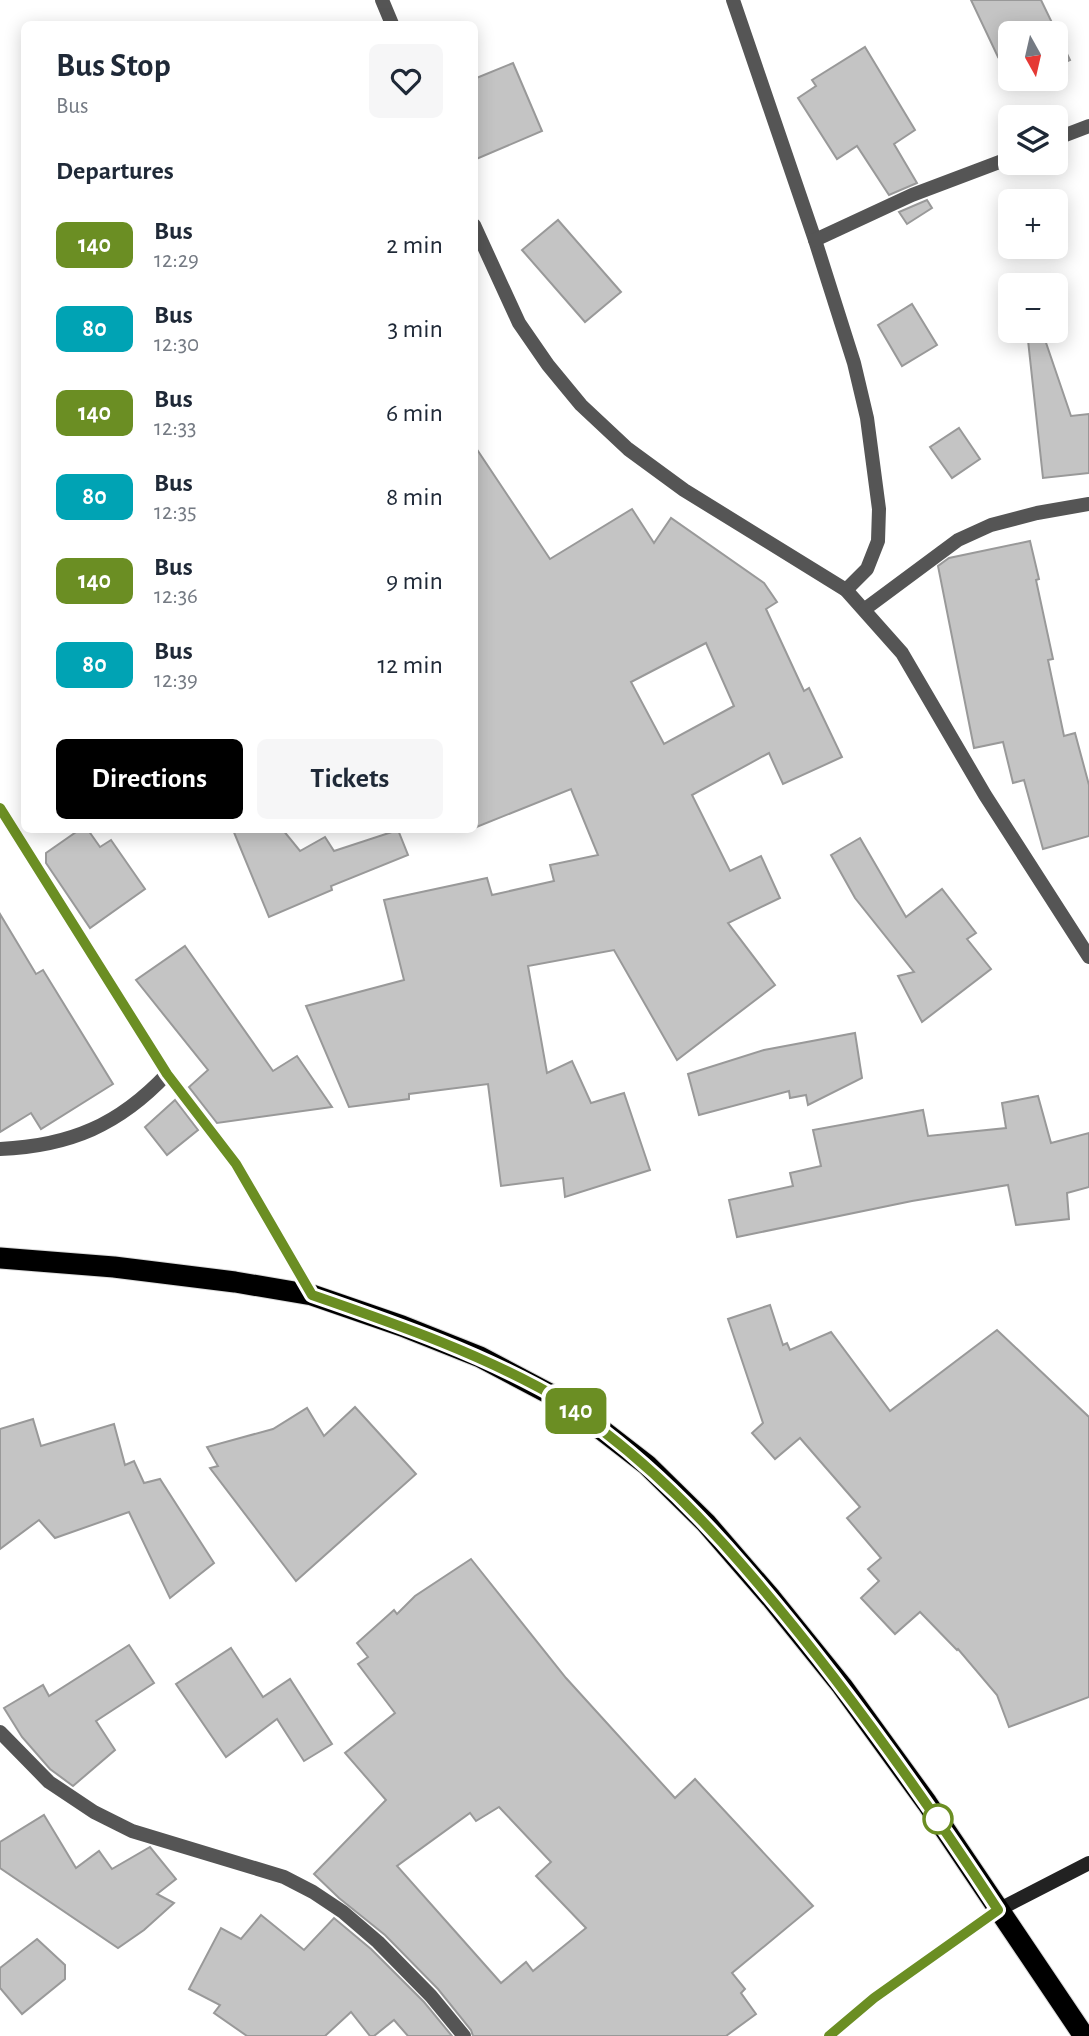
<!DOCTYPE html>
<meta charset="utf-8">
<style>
:root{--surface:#fff;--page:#f6f6f7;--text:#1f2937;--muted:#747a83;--accent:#000}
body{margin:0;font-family:"Alegreya Sans",sans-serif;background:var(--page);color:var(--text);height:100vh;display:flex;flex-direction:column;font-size:26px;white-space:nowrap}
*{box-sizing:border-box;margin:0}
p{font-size:23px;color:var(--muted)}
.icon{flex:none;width:38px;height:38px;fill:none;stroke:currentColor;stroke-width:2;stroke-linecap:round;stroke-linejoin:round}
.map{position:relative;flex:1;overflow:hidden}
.side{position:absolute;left:21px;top:21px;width:457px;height:812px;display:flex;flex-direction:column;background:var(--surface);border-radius:10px;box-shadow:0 4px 18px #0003}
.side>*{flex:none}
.badge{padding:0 14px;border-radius:10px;font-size:24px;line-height:46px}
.needle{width:46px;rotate:172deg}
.tools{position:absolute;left:998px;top:21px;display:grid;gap:14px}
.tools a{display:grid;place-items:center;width:70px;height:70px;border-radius:10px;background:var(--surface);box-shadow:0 4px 18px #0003;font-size:35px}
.map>.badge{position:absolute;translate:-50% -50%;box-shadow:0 0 0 4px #fff}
h2{padding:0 35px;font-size:26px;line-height:63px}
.round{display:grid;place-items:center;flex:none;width:74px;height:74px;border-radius:10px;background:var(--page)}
.headline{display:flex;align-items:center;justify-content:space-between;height:119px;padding:0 35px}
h1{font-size:33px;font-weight:700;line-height:52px}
.action{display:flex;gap:14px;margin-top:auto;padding:14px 35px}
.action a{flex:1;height:80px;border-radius:10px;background:var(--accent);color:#fff;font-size:28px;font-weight:700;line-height:80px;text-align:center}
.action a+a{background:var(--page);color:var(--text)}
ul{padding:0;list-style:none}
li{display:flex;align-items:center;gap:21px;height:84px;padding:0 35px}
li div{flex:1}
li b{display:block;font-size:26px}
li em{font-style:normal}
li .badge{min-width:77px;font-weight:700;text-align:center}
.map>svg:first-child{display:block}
.building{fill:#c4c4c4;stroke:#999;stroke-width:2;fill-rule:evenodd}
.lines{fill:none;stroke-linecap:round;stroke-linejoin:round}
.highway-casing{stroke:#dbdbdb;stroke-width:23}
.street{stroke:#555;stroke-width:14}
.secondary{stroke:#222;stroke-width:14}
.highway{stroke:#000;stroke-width:21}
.line-casing{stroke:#fff;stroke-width:16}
.line{stroke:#6b8e23;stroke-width:10}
.stop-dot{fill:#fff;stroke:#6b8e23;stroke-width:3.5}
</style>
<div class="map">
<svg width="1089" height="2036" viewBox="0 0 1089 2036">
<rect width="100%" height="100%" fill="#fff"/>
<g class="building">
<path d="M971,0H1041L1070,60L1055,67V33H1010L1009,70L1002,54L998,57Z"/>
<path d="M865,47L915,130L894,144L917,183L889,195L857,146L837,159L798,98L816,86L812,80Z"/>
<path d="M513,63L542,131L474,160V79Z"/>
<path d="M927,200L932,208L907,224L899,212Z"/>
<path d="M558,220L621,292L585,322L522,250Z"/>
<path d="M912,304L937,345L902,366L878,325Z"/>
<path d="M1027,331H1042L1071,416L1089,414V473L1043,478Z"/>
<path d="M959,428L980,459L952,478L930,447Z"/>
<path d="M474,445L550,559L632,509L654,543L671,518L764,583L777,602L766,609L804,691L809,688L842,757L783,784L769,753L692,795L730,871L761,856L780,898L728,923L775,985L677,1060L614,950L528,966L547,1073L572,1061L591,1103L624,1093L650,1170L565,1197L563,1178L501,1186L488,1084L409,1094V1099L349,1107L306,1006L404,980L384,900L487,878L492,895L554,881L550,865L598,855L571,789L474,828ZM706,643L734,706L664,744L631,682Z"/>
<path d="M1030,541L1039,579L1036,580L1053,659L1048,660L1064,736L1075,733L1089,785V836L1043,849L1024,780L1013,783L1003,742L974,748L938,566L949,558Z"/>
<path d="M79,830H88L100,847L111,840L145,889L90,928L46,863V853Z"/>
<path d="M233,830H283L300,851L325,837L334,851L398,830L408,855L331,886L332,890L269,917Z"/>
<path d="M860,838L906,917L942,889L976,933L967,939L991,969L922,1022L898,976L914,972L855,898L831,855Z"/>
<path d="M0,914L36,974L43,970L113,1084L41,1129L31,1113L0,1132Z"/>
<path d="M185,946L273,1071L297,1056L332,1107L217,1123L189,1087L208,1070L136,980Z"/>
<path d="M855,1033L862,1078L808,1105L806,1095L790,1098L789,1091L699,1115L688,1074L764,1050Z"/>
<path d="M1038,1096L1051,1143L1089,1133V1187L1067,1193L1069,1219L1016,1225L1008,1185L912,1201L737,1237L729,1200L793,1186L790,1173L821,1166L813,1130L923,1110L928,1136L1006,1128L1002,1103Z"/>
<path d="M175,1100L198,1130L167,1155L145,1127Z"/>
<path d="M770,1305L783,1345L787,1343L790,1350L831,1332L890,1411L997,1330L1089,1417V1697L1009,1727L997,1695L958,1649L957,1650L920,1612L895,1634L861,1598L879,1581L868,1569L881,1558L847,1518L860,1507L800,1438L775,1459L752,1433L763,1423L728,1319Z"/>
<path d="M355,1407L416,1474L296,1581L210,1468L218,1466L207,1447L273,1429L307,1408L324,1436Z"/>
<path d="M33,1419L41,1446L114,1424L125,1465L134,1461L144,1483L160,1479L214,1563L170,1598L129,1512L55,1538L39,1520L0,1549V1429Z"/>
<path d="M471,1559L566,1678L675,1798L695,1779L813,1906L732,1973L745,1989L741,1993L756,2014L726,2036H473L471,2030L438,1989L385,1935L339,1898L314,1874L386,1800L345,1753L395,1713L358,1664L368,1657L357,1643L394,1610L397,1614L415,1596ZM499,1807L551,1862L536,1876L586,1928L533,1971L526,1962L501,1983L397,1866L470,1813L476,1821Z"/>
<path d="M129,1645L154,1683L96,1721L115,1750L73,1786L50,1769L22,1737L4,1708L43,1685L49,1696Z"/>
<path d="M231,1648L263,1697L290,1679L332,1744L304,1761L277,1719L226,1757L176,1684Z"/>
<path d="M44,1815L76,1868L99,1851L112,1869L150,1847L176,1879L157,1894L174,1903L144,1930L118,1948L0,1868V1842Z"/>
<path d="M261,1915L304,1950L334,1918L371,1949L424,2002L452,2036H408L394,2020L374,2036H370L351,2012L325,2036H247L214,2013L220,2005L189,1989L221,1928L241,1939Z"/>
<path d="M37,1939L65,1965V1979L22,2014L0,1988V1968Z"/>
</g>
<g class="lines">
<defs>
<path id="highway" d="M0,1258L114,1267L235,1282L312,1295L402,1326L480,1357L567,1403L647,1465L706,1523L771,1598L842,1686L927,1803L1084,2036"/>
</defs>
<use href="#highway" class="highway-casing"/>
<g class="street">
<path d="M382,0L392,24"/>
<path d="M733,0L815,240L854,363L867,418L879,509L878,541L867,569L846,590"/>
<path d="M1055,139L1089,126"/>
<path d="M474,225L519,323L548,365L581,405L628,449L684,490L846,590L902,653L985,795L1089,957"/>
<path d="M815,240L912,195L1010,158"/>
<path d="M865,609L958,540L991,525L1037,513L1089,504"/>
<path d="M0,808L167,1074L236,1164L312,1295"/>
<path d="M0,1149C70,1146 119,1125 167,1074"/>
<path d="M0,1732L49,1782L94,1812L132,1831L284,1877L313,1892L343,1912L378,1942L431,1996L464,2036"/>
</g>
<path class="secondary" d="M829,2036L874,1998L998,1910L1089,1863"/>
<use href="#highway" class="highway"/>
</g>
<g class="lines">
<defs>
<path id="line" d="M0,808L167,1074L236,1164L312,1295C399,1325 485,1355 565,1402C578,1410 590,1421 603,1431C655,1471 700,1516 743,1566C837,1674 920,1791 998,1910L874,1998L829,2036"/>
</defs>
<use href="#line" class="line-casing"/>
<use href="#line" class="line"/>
</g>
<circle class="stop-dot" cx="938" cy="1819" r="14"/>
</svg>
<div class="tools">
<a><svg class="needle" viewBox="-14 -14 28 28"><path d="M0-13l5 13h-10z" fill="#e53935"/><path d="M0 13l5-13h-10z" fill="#747a83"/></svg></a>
<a><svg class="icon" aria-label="layers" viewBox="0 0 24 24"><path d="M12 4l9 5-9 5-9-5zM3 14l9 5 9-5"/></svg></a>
<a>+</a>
<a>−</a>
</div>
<b class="badge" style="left:576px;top:1411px;background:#6b8e23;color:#fff">140</b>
<section class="side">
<div class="headline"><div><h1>Bus Stop</h1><p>Bus</p></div><a class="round"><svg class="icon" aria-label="heart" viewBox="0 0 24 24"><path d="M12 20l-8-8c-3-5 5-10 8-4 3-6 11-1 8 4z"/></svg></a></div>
<h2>Departures</h2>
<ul>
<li><span class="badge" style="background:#6b8e23;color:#fff">140</span><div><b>Bus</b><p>12:29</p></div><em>2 min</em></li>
<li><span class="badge" style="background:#00a3b4;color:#fff">80</span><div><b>Bus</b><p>12:30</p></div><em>3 min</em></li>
<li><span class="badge" style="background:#6b8e23;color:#fff">140</span><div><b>Bus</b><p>12:33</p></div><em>6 min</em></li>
<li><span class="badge" style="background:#00a3b4;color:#fff">80</span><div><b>Bus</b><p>12:35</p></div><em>8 min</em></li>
<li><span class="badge" style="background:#6b8e23;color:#fff">140</span><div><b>Bus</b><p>12:36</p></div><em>9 min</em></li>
<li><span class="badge" style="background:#00a3b4;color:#fff">80</span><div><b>Bus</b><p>12:39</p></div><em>12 min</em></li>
</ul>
<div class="action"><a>Directions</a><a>Tickets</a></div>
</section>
</div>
